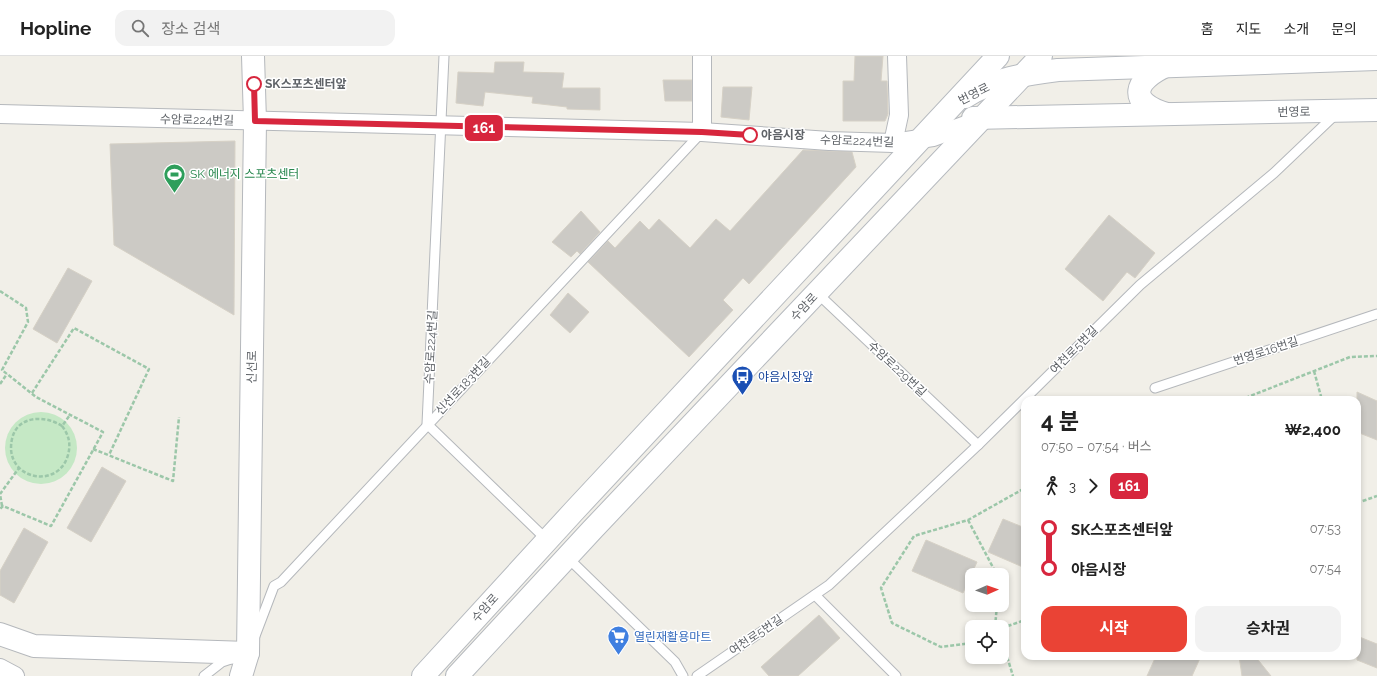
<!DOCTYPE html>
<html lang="ko">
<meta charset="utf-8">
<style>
:root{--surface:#fff;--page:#f2f2f2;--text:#222;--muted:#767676;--line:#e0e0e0;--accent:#ea4335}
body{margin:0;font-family:Raleway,"Noto Sans KR",sans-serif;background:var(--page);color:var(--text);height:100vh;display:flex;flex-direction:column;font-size:15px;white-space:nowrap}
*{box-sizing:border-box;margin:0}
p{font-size:13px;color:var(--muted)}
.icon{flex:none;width:22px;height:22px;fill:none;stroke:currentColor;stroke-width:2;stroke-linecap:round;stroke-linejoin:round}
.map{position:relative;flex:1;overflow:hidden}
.drawer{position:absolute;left:1021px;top:340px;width:340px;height:264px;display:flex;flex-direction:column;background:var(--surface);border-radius:12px;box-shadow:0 2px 6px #0003}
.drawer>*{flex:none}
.badge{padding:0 8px;border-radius:6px;font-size:14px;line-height:26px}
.needle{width:26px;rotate:88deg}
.controls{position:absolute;left:965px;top:512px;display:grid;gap:8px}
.controls a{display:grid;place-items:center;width:44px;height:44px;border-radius:8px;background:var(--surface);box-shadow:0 2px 6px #0003;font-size:20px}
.map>.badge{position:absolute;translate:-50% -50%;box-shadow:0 0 0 2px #fff}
.legs{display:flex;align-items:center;gap:6px;height:44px;padding:0 20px;font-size:13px}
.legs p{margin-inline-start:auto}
.headline{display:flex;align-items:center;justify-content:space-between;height:68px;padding:0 20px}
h1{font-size:22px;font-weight:700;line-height:30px}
.button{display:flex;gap:8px;margin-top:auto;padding:8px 20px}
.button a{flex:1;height:46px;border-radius:12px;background:var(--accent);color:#fff;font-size:16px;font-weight:700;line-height:46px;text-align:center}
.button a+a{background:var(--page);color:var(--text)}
ul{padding:0 20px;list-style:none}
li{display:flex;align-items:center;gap:14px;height:40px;font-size:15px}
li i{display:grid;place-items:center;width:6px;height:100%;margin:0 5px;background:currentColor}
li i::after{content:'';width:10px;height:10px;margin:-5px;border:3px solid;border-radius:50%;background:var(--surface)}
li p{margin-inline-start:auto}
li:first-child i{background:linear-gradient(#0000 50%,currentColor 0)}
li:last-child i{background:linear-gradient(currentColor 50%,#0000 0)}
header{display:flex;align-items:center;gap:24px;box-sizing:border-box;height:56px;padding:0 20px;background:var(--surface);border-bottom:1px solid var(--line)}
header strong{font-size:19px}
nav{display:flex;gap:22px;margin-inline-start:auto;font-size:14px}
.search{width:280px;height:36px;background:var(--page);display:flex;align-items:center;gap:10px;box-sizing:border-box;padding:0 14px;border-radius:12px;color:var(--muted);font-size:15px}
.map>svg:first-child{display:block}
.green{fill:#c5e8c5}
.building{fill:#cccac5;stroke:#d6d1c6}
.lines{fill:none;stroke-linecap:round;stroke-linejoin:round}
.service-casing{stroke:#b5b8bc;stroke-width:11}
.minor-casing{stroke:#b5b8bc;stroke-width:20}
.tertiary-casing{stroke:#b5b8bc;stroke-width:24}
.secondary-casing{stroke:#b6babf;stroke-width:24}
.path{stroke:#9cc7a9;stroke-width:2.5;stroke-dasharray:4 2;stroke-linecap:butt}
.service{stroke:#fff;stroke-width:9}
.minor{stroke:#fff;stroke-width:18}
.tertiary{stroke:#fff;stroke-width:22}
.secondary{stroke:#fff;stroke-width:22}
.line-1-casing{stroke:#fff;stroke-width:9}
.line-1{stroke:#d7263d;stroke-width:6}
.stop-1-dot{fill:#fff;stroke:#d7263d;stroke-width:2}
.labels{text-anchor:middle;stroke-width:3;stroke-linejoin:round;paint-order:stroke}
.stop-label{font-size:12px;font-weight:bold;fill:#5f6368;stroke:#fff;text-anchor:start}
.street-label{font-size:12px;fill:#5f6368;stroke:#fff}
.leisure-label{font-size:12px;fill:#27864d;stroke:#fff;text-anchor:start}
.transit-label{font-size:12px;fill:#164399;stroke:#fff;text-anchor:start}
.shop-label{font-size:12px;fill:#366cbe;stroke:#fff;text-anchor:start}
</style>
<header>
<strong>Hopline</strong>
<div class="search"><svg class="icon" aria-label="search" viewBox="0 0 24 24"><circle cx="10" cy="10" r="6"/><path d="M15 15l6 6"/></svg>장소 검색</div>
<nav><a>홈</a><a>지도</a><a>소개</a><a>문의</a></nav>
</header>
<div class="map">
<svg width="1377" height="620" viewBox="0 0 1377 620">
<rect width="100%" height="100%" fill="#f1efe8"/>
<circle class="green" cx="41" cy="392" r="36"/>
<g class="building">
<path d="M855,0H883L881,25H887L888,58L885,65H843V25H854Z"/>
<path d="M495,6H524L523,16L564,17L562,32H600V54L567,53V51L532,47L533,41L485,36L483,50L456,47L458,16L494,17Z"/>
<path d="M663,24H692V45H665Z"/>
<path d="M723,31H752L749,64L721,61Z"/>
<path d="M235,85L234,259L114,189L110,88Z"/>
<path d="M803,94L852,96L856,111L749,228L743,222L723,244L733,254L689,301L588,206L608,185L615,192L640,165L649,174L659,163L690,192L716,163L730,175Z"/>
<path d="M581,155L600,176L580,198L577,195L571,201L552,186Z"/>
<path d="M1109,159L1155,197L1135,222L1127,216L1103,245L1065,213Z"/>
<path d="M68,212L92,225L57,287L33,273Z"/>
<path d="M568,237L589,256L570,277L550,259Z"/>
<path d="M1357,336L1377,345V384L1357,376Z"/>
<path d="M102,411L126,425L91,486L67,472Z"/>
<path d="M1003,463L1025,472V512L988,496Z"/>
<path d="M24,472L48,486L14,547L0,539V515Z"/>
<path d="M926,484L977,506L963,537L912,515Z"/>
<path d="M819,559L840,582L798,620H769L761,611Z"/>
<path d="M1357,580L1377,588V612L1357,604Z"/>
<path d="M1156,600H1201L1192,620H1147Z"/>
<path d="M1239,600H1255L1271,620H1242Z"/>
</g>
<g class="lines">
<defs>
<g id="service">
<path d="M444,0L427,368L547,484"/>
<path d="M817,237L978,389"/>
<path d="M1155,332L1377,258"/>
<path d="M567,501L675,606L683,620"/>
<path d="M815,539L896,620"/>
<path d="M255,580L274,530L281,526L702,76"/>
<path d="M204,620L222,606L231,603"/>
<path d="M697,620L829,529L978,389L1140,229L1274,117L1337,57"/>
</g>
<g id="minor">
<path d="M0,58L702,76L829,85L893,87L933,81L977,65"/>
<path d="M702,76V0"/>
<path d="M893,87L899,59L897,0"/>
<path d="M0,612L15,620"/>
</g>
<g id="tertiary">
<path d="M0,578L34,590L248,597"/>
<path d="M241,620L248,597L255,65L253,0"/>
</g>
<g id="secondary">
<path d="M965,41C992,23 1026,18 1058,14L1377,3"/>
<path d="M1167,58C1126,46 1134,24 1168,9"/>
<path d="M973,62L1377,54"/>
<path d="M423,620L574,455L998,0"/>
<path d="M457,620L592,474L1041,0"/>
</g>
</defs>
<use href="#service" class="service-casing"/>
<use href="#minor" class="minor-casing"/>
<use href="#tertiary" class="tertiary-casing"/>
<use href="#secondary" class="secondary-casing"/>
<g class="path">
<path d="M0,235L26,252L28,266L2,314L36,341L103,376L51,470L3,450L0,453"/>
<path d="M1314,315L1322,344"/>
<path d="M0,328L7,318"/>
<path d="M32,337L74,272L149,313L109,399"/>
<path d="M1240,344L1350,301L1377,300"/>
<path d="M62,370C46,359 17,359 12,383C3,423 58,435 68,399C71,388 69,379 62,370L70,359"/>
<path d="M93,393L173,425L179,361"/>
<path d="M1357,447L1377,440"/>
<path d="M2,450L0,438L19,412"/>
<path d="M968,464L997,519"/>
<path d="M995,571L997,549"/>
<path d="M1002,572L1025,564"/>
<path d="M1002,584L1013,620"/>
<path d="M972,587L941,591L892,567L881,532L914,480L968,464L1025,432"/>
</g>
<use href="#service" class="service"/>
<use href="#minor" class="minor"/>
<use href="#tertiary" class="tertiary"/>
<use href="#secondary" class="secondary"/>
</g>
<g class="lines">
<defs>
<path id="line-1" d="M254,28L255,65L702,76L750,79"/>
</defs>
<use href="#line-1" class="line-1-casing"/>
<use href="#line-1" class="line-1"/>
</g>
<defs>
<symbol id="stadium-pin" viewBox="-11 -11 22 30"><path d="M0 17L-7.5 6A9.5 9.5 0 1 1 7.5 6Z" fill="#2e9e5b" stroke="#fff"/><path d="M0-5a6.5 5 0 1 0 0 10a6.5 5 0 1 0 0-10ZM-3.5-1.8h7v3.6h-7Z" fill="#fff"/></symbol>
<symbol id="bus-pin" viewBox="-11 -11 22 30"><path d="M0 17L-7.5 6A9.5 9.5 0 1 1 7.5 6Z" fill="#1a4fb4" stroke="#fff"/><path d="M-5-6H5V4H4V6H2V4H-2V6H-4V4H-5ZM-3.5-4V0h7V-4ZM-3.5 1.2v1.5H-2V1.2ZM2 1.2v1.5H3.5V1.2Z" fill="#fff"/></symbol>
<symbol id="supermarket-pin" viewBox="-11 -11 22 30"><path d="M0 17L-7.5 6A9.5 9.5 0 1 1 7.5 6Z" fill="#3f7fe0" stroke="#fff"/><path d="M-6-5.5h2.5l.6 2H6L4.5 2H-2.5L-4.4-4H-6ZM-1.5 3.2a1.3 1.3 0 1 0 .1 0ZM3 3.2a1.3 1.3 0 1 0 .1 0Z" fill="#fff"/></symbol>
</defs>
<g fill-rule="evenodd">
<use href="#stadium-pin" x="162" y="106" width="25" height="34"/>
<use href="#bus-pin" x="730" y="308" width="25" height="34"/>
<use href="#supermarket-pin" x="606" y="568" width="25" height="34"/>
</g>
<g class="stop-1-dot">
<circle cx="254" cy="28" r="7"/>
<circle cx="750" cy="79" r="7"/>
</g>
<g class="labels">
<g class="stop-label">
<text x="265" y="32">SK스포츠센터앞</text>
<text x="761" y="83">야음시장</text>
</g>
<g class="street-label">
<text transform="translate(974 38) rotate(-27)" y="4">번영로</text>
<text transform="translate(1294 56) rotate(-1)" y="4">번영로</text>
<text transform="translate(197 64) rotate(1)" y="4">수암로224번길</text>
<text transform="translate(857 85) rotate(2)" y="4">수암로224번길</text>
<text transform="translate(804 251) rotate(-47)" y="4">수암로</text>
<text transform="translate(431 291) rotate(-87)" y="4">수암로224번길</text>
<text transform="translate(1074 294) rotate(-45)" y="4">여천로5번길</text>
<text transform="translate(1266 295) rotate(-18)" y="4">번영로16번길</text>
<text transform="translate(252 311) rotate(-89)" y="4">신선로</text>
<text transform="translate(897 313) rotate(43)" y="4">수암로229번길</text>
<text transform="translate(463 330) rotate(-47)" y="4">신선로183번길</text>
<text transform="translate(485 552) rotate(-48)" y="4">수암로</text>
<text transform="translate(756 579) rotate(-34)" y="4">여천로5번길</text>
</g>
<g class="leisure-label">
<text x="190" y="122">SK 에너지 스포츠센터</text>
</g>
<g class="transit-label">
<text x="758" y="325">야음시장앞</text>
</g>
<g class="shop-label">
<text x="634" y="585">열린재활용마트</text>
</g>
</g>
</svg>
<div class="controls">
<a><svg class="needle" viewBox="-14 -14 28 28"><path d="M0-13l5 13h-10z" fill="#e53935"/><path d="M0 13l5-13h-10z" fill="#767676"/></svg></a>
<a><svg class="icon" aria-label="locate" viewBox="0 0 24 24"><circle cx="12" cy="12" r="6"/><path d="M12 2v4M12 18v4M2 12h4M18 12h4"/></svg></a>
</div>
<b class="badge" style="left:484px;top:72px;background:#d7263d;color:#fff">161</b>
<section class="drawer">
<div class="headline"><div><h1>4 분</h1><p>07:50 – 07:54 · 버스</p></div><b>₩2,400</b></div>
<div class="legs"><svg class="icon" aria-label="walk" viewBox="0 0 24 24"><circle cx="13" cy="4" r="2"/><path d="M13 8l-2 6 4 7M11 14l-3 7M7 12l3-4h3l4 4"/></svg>3<svg class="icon" aria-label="forward" viewBox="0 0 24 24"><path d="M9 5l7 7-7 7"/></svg><b class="badge" style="background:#d7263d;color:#fff">161</b></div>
<ul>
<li><i style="color:#d7263d"></i><b>SK스포츠센터앞</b><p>07:53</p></li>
<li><i style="color:#d7263d"></i><b>야음시장</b><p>07:54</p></li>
</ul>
<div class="button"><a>시작</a><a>승차권</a></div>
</section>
</div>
